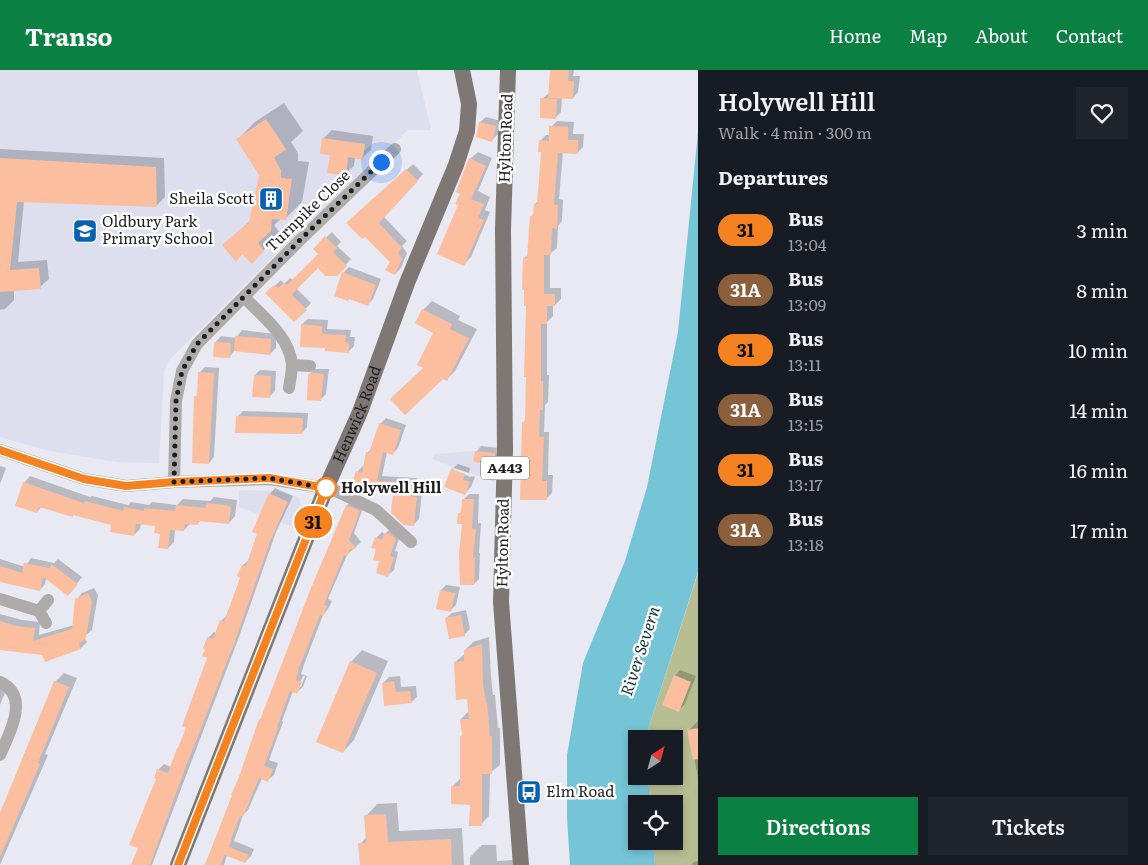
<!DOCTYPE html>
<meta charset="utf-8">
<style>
:root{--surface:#171b24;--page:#20242c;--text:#f1f3f6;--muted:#9ea1a6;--accent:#0b8043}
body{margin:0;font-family:Literata,serif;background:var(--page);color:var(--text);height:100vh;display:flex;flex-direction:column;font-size:19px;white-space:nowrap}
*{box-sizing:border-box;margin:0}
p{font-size:16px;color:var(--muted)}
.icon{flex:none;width:28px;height:28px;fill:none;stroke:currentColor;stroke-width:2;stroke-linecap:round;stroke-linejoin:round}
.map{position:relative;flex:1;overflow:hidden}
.panel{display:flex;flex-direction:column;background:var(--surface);width:450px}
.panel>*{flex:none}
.badge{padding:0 10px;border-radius:16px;font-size:18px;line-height:32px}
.needle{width:32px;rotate:36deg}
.controls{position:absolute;left:628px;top:660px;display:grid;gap:10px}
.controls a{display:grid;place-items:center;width:55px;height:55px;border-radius:0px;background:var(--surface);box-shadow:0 2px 8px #0003;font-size:25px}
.you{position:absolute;width:25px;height:25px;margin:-12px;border:4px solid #fff;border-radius:50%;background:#1a73e8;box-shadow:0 0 0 8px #1a73e833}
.map>.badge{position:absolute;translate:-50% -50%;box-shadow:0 0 0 2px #fff}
h2{padding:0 20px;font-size:19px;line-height:45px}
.round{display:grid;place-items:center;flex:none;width:52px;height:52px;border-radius:0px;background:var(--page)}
.summary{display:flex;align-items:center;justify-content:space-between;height:85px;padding:0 20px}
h1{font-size:24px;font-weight:600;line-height:38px}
.action{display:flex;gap:10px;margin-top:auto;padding:10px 20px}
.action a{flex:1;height:58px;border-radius:0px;background:var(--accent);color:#fff;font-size:20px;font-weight:600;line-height:58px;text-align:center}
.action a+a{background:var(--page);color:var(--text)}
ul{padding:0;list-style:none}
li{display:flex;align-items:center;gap:15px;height:60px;padding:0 20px}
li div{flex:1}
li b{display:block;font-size:19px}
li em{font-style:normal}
li .badge{min-width:55px;font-weight:700;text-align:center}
header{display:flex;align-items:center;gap:30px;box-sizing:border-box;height:70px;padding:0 25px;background:var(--accent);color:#fff}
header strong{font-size:24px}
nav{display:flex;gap:28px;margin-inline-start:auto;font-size:18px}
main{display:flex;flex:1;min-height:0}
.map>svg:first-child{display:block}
.built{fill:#dddeee}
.green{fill:#b8be93}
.water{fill:#75c5d7}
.shadow{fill:#0003;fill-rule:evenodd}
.building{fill:#fbbe9f}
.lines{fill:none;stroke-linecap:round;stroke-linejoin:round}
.minor{stroke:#afabaa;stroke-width:12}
.major{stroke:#7e7774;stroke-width:16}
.line-casing{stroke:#fff;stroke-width:11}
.line{stroke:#f58220;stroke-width:8}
.walk{stroke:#1e1e21;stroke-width:5;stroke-dasharray:0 9}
.stop-dot{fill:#fff;stroke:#f58220;stroke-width:2.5}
.labels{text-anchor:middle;stroke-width:5;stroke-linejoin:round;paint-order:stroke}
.shield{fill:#fff;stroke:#626264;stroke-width:1}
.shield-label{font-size:14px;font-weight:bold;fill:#1e1e21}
.street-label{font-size:15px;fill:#1e1e21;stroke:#fff}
.poi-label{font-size:15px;fill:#1e1e21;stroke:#fff;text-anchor:start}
.stop-label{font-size:15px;font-weight:bold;fill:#1e1e21;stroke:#fff;text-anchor:start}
.water-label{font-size:16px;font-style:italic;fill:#0a323a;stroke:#fff}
</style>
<header>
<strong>Transo</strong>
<nav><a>Home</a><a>Map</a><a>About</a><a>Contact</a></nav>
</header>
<main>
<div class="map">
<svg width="698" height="795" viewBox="0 0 698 795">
<rect width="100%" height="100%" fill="#e8e9f2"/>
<g class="built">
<path d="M0,0H417L431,60H408L257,202L169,290L164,301L159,393L117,392L50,381L0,367Z"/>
<path d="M475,381L497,384L495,412L432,389L435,384Z"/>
<path d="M239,420L276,421L299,427L301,436L296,458L239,437Z"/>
</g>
<path class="green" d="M698,503V795H655L653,771H674V734H650L648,706H674V669H645Z"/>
<path class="water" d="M698,62V502L645,669H636V706H648L650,734H636V771H653L655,795H570L567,748V685L583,593L625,491L647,417L678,262Z"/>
<g class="shadow">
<path d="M551,0H574L573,6H580L578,22L573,28L562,27L561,42L556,47L542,29L549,23Z"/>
<path d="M284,33L303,61L291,72L298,83V91L309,92L302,132L285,149H281L274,155L280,163L252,192L243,183L236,190L224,175L251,150L261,104L238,69L255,52Z"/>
<path d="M486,47L501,51L498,64L492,70L480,52Z"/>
<path d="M557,51L574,52L573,64H584L583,77L577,83L563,82L559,129L563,130L562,151L558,156L557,178L550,184V218H561V229L555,235H553V246L547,252V305H549L548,332L545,335L544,362H549L548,405H553L552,423L546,429L523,353L526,349L527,234L524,188L529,184L532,146L534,143L535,134L538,131L542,81L540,71L546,65H550L551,57Z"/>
<path d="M332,60L373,66L371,80L362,88L355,87L354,96L345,104L323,69Z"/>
<path d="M0,79L164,88L165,127L156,136L24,131L18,192L47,190L49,209L40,217L14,220V230L5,239L0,240Z"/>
<path d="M478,82L492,88L478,121L490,127L485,140L490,142L471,187L464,194L461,123L470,89Z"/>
<path d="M413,94L423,104L384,147L407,171L402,176L407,183L401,198L395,204L391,192L354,148Z"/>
<path d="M332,162L341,172L337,176L351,189L337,204L318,197L297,219L311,233L294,251L267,223L281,210L284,214L290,208L293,210L319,184L314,179Z"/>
<path d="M349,197L381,209L373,229L367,235L343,203Z"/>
<path d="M432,231L460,246L458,250L477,259L455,301L447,309L424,298L435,262L416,253L423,240Z"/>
<path d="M308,249L328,250L327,259L351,260L350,267H355L354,276L348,282L327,277L302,254Z"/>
<path d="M242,260L276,264V278L270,284L235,280L229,287L214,286L216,272L221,266L236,268Z"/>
<path d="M205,297L219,298L214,387L209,393L196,327L199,324V303Z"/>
<path d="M315,299H329L326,324L320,330L309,305Z"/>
<path d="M260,300L276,301L275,321L269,327L255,305Z"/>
<path d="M243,341L308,343L307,357L302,363L237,347Z"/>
<path d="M386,348L406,355L398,378L392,384L387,382L382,406L417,408L416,421L422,422L419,449L414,454L394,422L357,402L363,396L364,397L367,383L372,378L380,354Z"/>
<path d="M481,376L500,378V387L494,393L476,382Z"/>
<path d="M458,394L470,398L469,403L453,398V401L471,407V406L475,407L471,417L465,423L446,416L452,399Z"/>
<path d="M0,396L6,398L0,414Z"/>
<path d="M30,406L90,427L92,426L128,435L131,432L149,435L152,432L177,435L183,429L210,431L214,427L237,430L235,446L229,453L201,450L197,454L191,453L184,460L175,459L174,472L168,478L156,454L141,453L140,459L134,465L113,454L74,444L72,446L42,436L37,442L24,413Z"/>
<path d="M275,418L293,426L276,462L239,567L152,795H131L133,793L139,777L158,708V700L164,694L171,697L180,676L209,587L208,568L214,562L216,563L221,551L227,545L241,507L243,495L249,490L270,424Z"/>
<path d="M469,424H479L478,453H481L479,483H480L479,509L474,514L463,453L459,444L463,440V430Z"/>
<path d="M353,430L364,435L354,463L361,472L347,485L328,529L332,531L328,539L323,545L305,592L301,604L307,606L303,617L297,622L293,621L282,651L283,652L269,690L278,693L274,705L268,710L262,708L248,740L243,745L234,771L254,779L251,786L245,792L227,785L224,795H205L241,707L260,650L263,647L312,518L347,435ZM303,606H305L301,617H298Z"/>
<path d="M391,458L401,463L395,481L398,482L394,500L388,505L380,490L376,468L382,462L385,464Z"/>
<path d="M31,488L54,493L58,489L82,507L68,525L46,508L45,514L40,520L0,511V489L25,497Z"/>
<path d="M446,515L460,517L456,535L451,540L441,520Z"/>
<path d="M94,518L98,525L92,560L84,567L87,572L81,578L61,586L0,574V544L22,550L40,552L39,565L74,555L76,530L82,523Z"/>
<path d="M466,540L470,559L464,565L446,548L452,543Z"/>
<path d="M489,567L491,606L493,625H495L498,658H500V695L490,703L489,746L481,754L471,734L452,717L460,709L461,666L463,664L461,649L469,641L468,627L455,592L465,584V580L473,572Z"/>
<path d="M362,580L388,591L354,670L343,682L351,592Z"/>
<path d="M680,600L696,606L685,634L679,640L675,606Z"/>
<path d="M64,603L77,608L45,684L48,685L0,795V747L55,612Z"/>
<path d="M400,606L401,617L416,616L417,627L411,632L386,634L383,613L389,607Z"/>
<path d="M0,618L6,620L0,635Z"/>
<path d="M698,651V708L689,660Z"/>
<path d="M397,733L399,761L462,758L464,795H361L360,774L367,767L366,746L377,734Z"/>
<path d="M482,775H496L497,791L513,790L514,795H470V787Z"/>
<path d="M698,791V795H691L694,792Z"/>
</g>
<g class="building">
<path d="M550,0H569L568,11H574L573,29L548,28Z"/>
<path d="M540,28L557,29L556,49L540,48Z"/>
<path d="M266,49L286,79L274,88L281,100V108L292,109L286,150L272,149L271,161L258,173L264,181L252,194L242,184L236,192L222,175L249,152L259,105L236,69Z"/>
<path d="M479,52L496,56L492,72L476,67Z"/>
<path d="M549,56L568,57V70H578V84L558,83L554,135H558L557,159L552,158L551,185H544V224H555V236H547V254H541V311H543V340H540L539,367H544L542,411H547V430H520L522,352H525L526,307H524L526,236H524V220H522L523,188H527L530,146H533L534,134H537L541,82H538L539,70L549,71Z"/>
<path d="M322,68L365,74L363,90L348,87L346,106L327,103L330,85L320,84Z"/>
<path d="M0,88L156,97L157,137L17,132L10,200L39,198L41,219L0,222Z"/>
<path d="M469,88L486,96L471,129L484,134L478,148L484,150L464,196L437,184L458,135L455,134L460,124L456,122Z"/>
<path d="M406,99L418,111L379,153L402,178L398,182L402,189L395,205L385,200L390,192L365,167L362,169L346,153Z"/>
<path d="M325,166L337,178L333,182L347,196L337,206H325L318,198L294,222L292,225L307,240L294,252L265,223L274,215L278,218L284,212L287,215L318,184L313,179Z"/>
<path d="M342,202L376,215L368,236L349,229L348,231L334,226Z"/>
<path d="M422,239L452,254L450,259L469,268L447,311L443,309L405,345L390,329L423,298L417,295L433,263L415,253Z"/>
<path d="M301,254L322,256V264L346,265L345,272L349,273V283L325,281V278L300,277Z"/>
<path d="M235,266L271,269L270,285L234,281Z"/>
<path d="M214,272L231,273L230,288L213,287Z"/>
<path d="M198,302L214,303L209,394L192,393L194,326H197Z"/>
<path d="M313,303L324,304L321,331L307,330L308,304Z"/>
<path d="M254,305L271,306L270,328L252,327Z"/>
<path d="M236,346L303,348L302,364L235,363Z"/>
<path d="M379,353L401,360L393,385L383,382L377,411L412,413L411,426L417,427L414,456L404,455L391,443L393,423L371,422L370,423L351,418L356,401L362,403L366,382L369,383Z"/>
<path d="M475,381L495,383V394L473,392Z"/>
<path d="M451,399L465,404L463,410L470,412L465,425L444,417Z"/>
<path d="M23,412L84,433L85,431L123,441L124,437L144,441V438L175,441L176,435L206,438V433L231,436L229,454L198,451V455L185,454L184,461L170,460L168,479L158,478L160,464L154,463L155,456L136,454L134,466L110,462L111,455L73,445V447L39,437L37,443L15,436Z"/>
<path d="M269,423L288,432L271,469L234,574L183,704L150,795H131L138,778L129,775L156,709L154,708L157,699L168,703L177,678H178L186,658L182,656L207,588L202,586L205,579L203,578L207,567L213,569L220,550L224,552L240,508L237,506L242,495L246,496L257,464L252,462Z"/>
<path d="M462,429H474L472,458L476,459L473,488H475L474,515H460L459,484L462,454H457L458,443H461Z"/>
<path d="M346,435L360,441L349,470L356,478L350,480L347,486L344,485L324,535L327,536L323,546L320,545L299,598L296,610L302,612L297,624L290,621L277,657L278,658L264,696L273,699L268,712L259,708L243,747L240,746L232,767L229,777L249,785L245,793L224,785L221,795H205L232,725H231L239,707L259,649L260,650L311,518Z"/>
<path d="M384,463L389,464V463L396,469L390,486L394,487L388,507L376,503L379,491L373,490L376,479L371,478L375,467L382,470Z"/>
<path d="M24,493L50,498L51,494L78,514L68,526L43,507L40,521L0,512V496L22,503Z"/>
<path d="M440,520L455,523L451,542L436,539Z"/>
<path d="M88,523L92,532L86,568L79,574L81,579L45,592L42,585L0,580V551L16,556L35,558L33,571L72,559L75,529Z"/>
<path d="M461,545L465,566L449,569L445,548Z"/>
<path d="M482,574L483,615L486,632H487L490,666H492V704H482V756H469L470,735L451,734V716H460V666H462L460,649H469L467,629L456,630L454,592L464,591V580Z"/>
<path d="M350,591L377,603L343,683L316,672Z"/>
<path d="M674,605L691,612L679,642L662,635Z"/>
<path d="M54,611L69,617L38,693L40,694L0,787V743Z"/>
<path d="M394,611L396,622L410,621L412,633L384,636L382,613Z"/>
<path d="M698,658V689L693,690L687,660Z"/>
<path d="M386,744L388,772L451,769L452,795H360L358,773H366L364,745Z"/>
</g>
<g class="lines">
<g class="minor">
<path d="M244,227C263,247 289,266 292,294C292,302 290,311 289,318"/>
<path d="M292,295L310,296"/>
<path d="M0,380L84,409L126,416L174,412L269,409L326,418L336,421L376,440L411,472"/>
<path d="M174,412L176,331L182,301L197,274L299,171L395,79"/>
<path d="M0,529L39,541"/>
<path d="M46,553L39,541L48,530"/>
<path d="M0,612C31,626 9,664 0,685"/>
</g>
<g class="major">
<path d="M508,0L503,159L505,380L501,532L521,795"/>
<path id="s1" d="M178,795L326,418L360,342L407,213L456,95L467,61L469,34L462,0"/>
</g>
</g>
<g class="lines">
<defs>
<path id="line" d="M0,380L84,409L126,416L174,412L269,408L326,418L178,795"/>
</defs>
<use href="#line" class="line-casing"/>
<use href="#line" class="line"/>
<path class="walk" d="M326,418L269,408L174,412L176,331L182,301L197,274L299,171L381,92"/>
</g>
<defs>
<symbol id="building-square" viewBox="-11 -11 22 22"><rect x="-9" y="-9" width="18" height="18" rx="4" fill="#0562b0" stroke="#fff"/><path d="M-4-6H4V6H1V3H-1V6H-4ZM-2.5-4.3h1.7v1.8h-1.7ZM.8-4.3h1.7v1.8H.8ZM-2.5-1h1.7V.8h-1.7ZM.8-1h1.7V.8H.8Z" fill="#fff"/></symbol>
<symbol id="school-square" viewBox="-11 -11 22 22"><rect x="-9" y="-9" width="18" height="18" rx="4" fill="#0562b0" stroke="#fff"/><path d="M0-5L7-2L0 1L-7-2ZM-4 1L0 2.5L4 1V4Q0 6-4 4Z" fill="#fff"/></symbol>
<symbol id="bus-square" viewBox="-11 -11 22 22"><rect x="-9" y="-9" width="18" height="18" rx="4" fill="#0562b0" stroke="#fff"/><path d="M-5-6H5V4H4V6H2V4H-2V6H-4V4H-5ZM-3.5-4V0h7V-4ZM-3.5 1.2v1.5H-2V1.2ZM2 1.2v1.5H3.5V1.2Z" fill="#fff"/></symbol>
</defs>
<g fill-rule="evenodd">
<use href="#building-square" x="257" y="115" width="28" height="28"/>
<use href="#school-square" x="71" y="147" width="28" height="28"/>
<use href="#bus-square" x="515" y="708" width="28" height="28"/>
</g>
<circle class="stop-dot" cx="326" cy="418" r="10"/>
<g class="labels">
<rect class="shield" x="481" y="386.5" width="48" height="23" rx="4"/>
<g class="shield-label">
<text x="505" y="403">A443</text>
</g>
<g class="street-label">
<text transform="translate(506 68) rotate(-88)" y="5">Hylton Road</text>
<text transform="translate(308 141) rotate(-44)" y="5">Turnpike Close</text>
<text dy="5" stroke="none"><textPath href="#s1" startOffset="485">Henwick Road</textPath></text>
<text transform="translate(503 473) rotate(-89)" y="5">Hylton Road</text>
</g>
<g class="poi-label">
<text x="254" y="134" text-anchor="end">Sheila Scott</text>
<text x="102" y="157">Oldbury Park<tspan x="102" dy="17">Primary School</tspan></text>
<text x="546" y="727">Elm Road</text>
</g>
<g class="stop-label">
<text x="341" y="423">Holywell Hill</text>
</g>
<g class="water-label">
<text transform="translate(640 581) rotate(-72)" y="6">River Severn</text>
</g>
</g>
</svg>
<div class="controls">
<a><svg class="needle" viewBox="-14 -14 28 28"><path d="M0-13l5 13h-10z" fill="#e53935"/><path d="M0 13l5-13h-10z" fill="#9ea1a6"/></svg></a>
<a><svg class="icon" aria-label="locate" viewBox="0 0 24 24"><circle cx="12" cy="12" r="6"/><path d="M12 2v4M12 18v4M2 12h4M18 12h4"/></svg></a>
</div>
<div class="you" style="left:381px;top:92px"></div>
<b class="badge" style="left:313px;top:452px;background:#f58220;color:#111">31</b>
</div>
<section class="panel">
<div class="summary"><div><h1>Holywell Hill</h1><p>Walk · 4 min · 300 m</p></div><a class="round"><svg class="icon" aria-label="heart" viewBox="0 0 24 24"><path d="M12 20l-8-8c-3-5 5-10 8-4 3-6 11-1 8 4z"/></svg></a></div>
<h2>Departures</h2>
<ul>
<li><span class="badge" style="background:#f58220;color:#111">31</span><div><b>Bus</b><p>13:04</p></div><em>3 min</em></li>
<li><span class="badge" style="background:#8b5e3c;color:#fff">31A</span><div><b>Bus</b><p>13:09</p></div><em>8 min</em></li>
<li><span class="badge" style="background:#f58220;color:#111">31</span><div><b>Bus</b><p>13:11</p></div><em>10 min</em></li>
<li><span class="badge" style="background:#8b5e3c;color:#fff">31A</span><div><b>Bus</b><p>13:15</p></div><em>14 min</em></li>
<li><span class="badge" style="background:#f58220;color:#111">31</span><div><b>Bus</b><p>13:17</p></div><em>16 min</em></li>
<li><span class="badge" style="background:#8b5e3c;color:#fff">31A</span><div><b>Bus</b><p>13:18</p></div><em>17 min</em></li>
</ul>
<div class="action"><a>Directions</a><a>Tickets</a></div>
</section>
</main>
